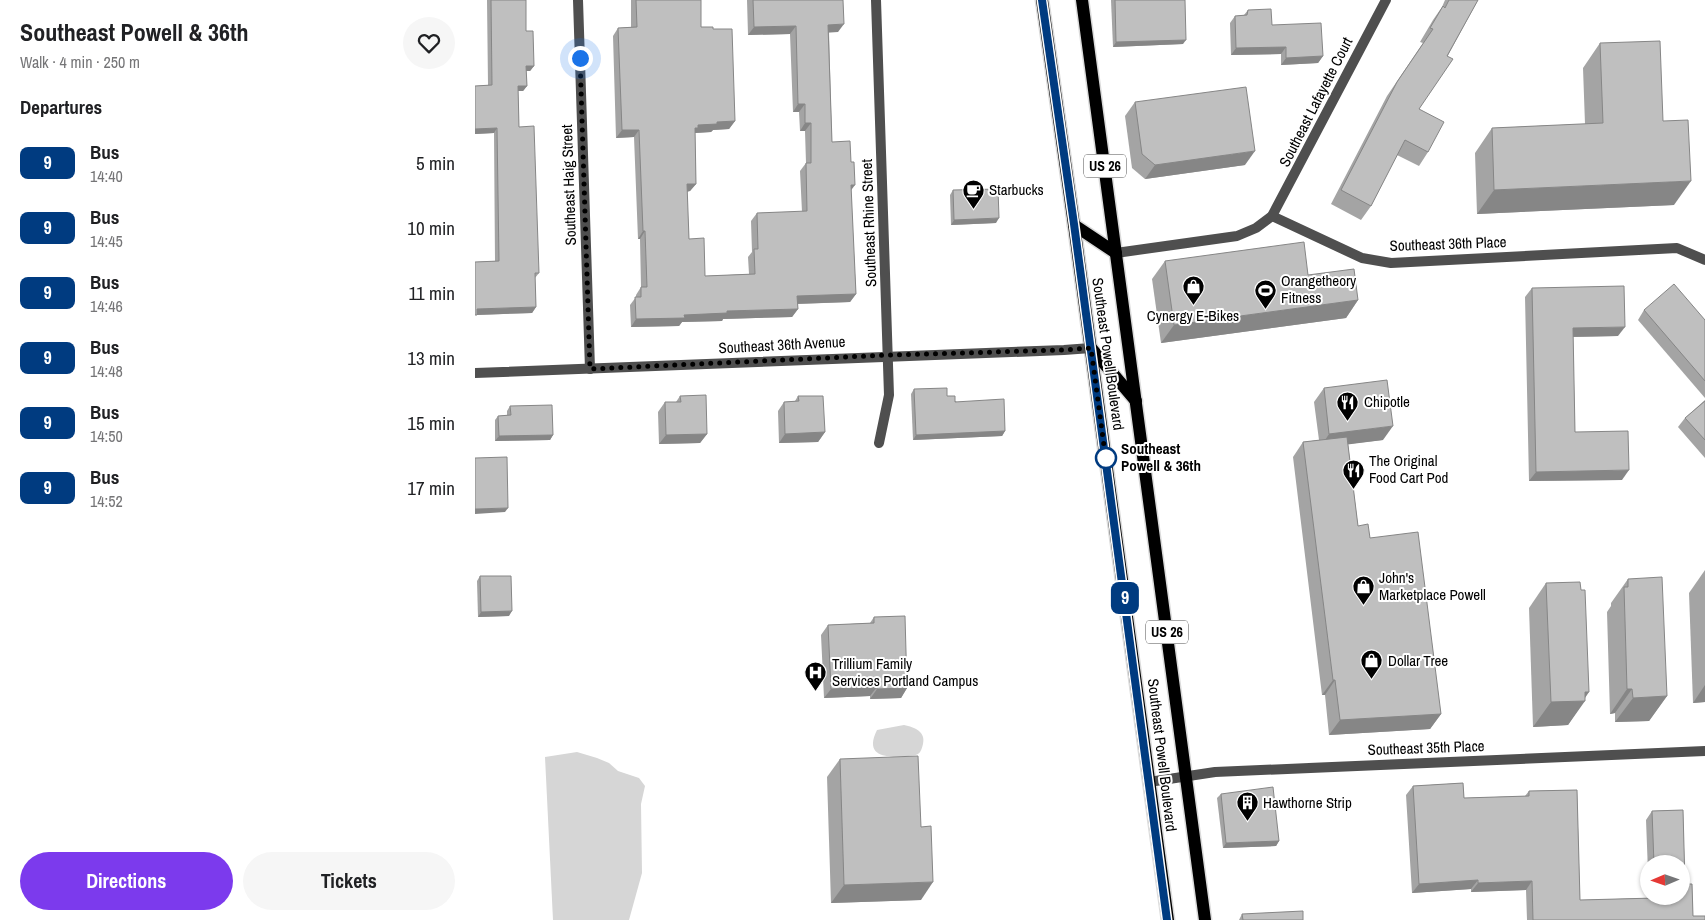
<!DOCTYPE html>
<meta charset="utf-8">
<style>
:root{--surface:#fff;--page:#f6f6f6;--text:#202124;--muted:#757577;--accent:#7c3aed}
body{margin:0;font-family:"Archivo Narrow",sans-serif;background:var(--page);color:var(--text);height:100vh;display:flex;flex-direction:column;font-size:19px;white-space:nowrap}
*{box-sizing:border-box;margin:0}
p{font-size:16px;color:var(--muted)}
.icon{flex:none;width:28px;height:28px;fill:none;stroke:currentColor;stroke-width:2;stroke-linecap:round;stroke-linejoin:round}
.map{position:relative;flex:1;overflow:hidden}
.side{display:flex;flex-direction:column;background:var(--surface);width:475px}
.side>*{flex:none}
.badge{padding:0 10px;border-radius:8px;font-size:18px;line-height:32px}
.needle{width:32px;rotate:268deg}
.tools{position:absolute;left:1165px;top:855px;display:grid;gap:10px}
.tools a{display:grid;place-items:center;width:50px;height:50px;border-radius:50%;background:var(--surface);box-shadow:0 1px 4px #0004;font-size:25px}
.you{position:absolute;width:25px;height:25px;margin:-12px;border:4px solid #fff;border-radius:50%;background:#1a73e8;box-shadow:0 0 0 8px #1a73e833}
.map>.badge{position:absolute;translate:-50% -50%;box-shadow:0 0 0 2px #fff}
h2{padding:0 20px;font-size:19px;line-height:45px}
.round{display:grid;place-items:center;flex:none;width:52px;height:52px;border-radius:26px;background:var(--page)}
.overview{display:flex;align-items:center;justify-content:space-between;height:85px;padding:0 20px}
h1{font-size:24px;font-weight:800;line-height:38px}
.action{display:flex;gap:10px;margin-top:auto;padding:10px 20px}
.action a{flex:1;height:58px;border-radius:30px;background:var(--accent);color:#fff;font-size:20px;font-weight:800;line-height:58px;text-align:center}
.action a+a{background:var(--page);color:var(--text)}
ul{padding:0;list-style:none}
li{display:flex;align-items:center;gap:15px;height:65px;padding:0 20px}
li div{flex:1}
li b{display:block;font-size:19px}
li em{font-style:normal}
li .badge{min-width:55px;font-weight:700;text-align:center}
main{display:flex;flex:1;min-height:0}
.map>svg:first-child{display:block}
.green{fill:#d6d6d6}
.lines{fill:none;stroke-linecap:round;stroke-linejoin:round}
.primary-casing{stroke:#dbdbdb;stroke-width:15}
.minor{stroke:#4f4f4f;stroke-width:10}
.primary{stroke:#000;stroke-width:12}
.wall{fill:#a4a4a4;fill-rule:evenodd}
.shaded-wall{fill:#868686}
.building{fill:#bfbfbf;stroke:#868686}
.line-casing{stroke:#fff;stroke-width:11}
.line{stroke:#003b80;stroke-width:8}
.walk{stroke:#000;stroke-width:5;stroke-dasharray:0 9}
.stop-dot{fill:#fff;stroke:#003b80;stroke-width:2.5}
.labels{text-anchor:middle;stroke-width:4;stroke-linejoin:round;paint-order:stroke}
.shield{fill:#fff;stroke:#4c4c4c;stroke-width:1}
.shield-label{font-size:14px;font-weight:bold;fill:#000}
.street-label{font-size:15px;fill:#000;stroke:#fff}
.poi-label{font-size:15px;fill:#000;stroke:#fff;text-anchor:start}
.stop-label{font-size:15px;font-weight:bold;fill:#000;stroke:#fff;text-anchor:start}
</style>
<main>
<section class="side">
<div class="overview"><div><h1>Southeast Powell &amp; 36th</h1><p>Walk · 4 min · 250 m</p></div><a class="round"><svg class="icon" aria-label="heart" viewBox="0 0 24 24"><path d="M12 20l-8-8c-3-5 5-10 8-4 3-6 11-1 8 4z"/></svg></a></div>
<h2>Departures</h2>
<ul>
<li><span class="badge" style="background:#003b80;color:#fff">9</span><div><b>Bus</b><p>14:40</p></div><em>5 min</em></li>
<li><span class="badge" style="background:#003b80;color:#fff">9</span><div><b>Bus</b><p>14:45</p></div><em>10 min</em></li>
<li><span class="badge" style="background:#003b80;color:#fff">9</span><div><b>Bus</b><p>14:46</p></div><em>11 min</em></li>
<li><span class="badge" style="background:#003b80;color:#fff">9</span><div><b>Bus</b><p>14:48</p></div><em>13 min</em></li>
<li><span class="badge" style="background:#003b80;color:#fff">9</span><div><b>Bus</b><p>14:50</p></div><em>15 min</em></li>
<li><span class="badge" style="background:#003b80;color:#fff">9</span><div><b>Bus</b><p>14:52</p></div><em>17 min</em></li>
</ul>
<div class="action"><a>Directions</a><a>Tickets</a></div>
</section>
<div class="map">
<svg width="1230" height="920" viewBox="0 0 1230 920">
<rect width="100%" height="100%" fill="#fff"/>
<g class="green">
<path d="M429,725C440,727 451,732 448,744C447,748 446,752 443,754C439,756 432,756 427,756C407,758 390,754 402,730Z"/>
<path d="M102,752L122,758L134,763L143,771L164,778L170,786L166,804L167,873L154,920H78L70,757Z"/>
</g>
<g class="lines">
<defs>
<g id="primary">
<path d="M567,0L599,225L693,920"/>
<path d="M607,0L730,920"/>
<path d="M599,225L641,253"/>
<path d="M616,348L661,401"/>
</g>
</defs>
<use href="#primary" class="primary-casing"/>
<g class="minor">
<path d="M103,0L115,369"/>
<path d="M401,0L414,395L404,443"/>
<path d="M797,216L887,258L916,263L1202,248L1230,260"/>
<path d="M641,253L762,236L781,228L797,216L911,0"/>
<path d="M0,373C197,367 393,356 589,350L616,348"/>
<path d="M674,782L740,772L1230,751"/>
</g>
<use href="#primary" class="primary"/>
</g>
<g class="wall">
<path d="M12,0H51V31L59,66L55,71H51L52,86L48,91H43L44,127L64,273L60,278L61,307L57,313L2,315L0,262L20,261L19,133L0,134V86L13,85Z"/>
<path d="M156,0H226V27L238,29L260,121L254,129L238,130L236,132L220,133L221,184L215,191L212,192L214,239L230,276L274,274L273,257L277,252L276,221L282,213L327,212L325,171L331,163L330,131H325L324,112H318L315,34L273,35L272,0H368L363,32H354L357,142L376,191L381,294L375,302L323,304V309L317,317L248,319L247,321L207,322L204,326L156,327L155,305L161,297V295L166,287L165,239H163L159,137L141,138L138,36L143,28L156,27Z"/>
<path d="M636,0H710L708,44L638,47Z"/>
<path d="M970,0H1003L944,109L953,152L944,166L922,155L896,206L886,220L856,204L912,96L948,43L945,42L958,20L967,7Z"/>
<path d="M773,10L797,25L848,56L843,63L806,65V54L756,55L755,23L760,16L769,15Z"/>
<path d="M1125,43L1188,121L1199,205L1002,214L1000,153L1017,128L1110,124L1108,68Z"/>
<path d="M660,102L770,165L670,179L657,168L650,116Z"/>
<path d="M478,190L521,223L476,225L475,195Z"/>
<path d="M690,261L833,275L883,300L871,318L686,343L677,279Z"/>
<path d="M1057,288L1143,336L1098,337L1100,432L1147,480L1054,481L1050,297Z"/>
<path d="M1169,310L1230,320V398L1163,320Z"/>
<path d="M849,388L908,440L873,444L883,526L895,538L966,714L955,729L854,735L850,695H847L818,457L828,442L844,440L839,402Z"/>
<path d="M439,389L472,396L530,431L527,436L438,440L436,394Z"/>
<path d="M205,396L232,434L225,443L184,444L183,412L190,402H201Z"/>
<path d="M323,396L350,432L343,442L304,443L303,411L309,402L320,401Z"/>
<path d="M1230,400V458L1203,427L1210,418Z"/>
<path d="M35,406L78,435L75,440L20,441V420L23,416L32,415V411Z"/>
<path d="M1230,570V702L1218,703L1214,593Z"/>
<path d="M5,576L34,616L3,617L2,581Z"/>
<path d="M1153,579L1192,696L1174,721L1140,722V713L1135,714L1132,612L1136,606V603Z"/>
<path d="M1071,583L1110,699L1093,725L1058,727L1054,608Z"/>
<path d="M399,617L432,688L426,698L395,699V696L349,698L346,635L353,625L395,623Z"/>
<path d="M365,759L446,900L356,903L352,777Z"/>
<path d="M988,783L989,798L1050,796L1054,791L1102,790L1105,900L1174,898L1171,820L1177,811L1208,810L1210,884H1217L1218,916H1230V920H1052L1051,890L996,892V889L937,893L931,795L938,786ZM1174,864H1206V896H1174Z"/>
<path d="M746,794L804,841L801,846L748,848L742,798Z"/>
<path d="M767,914L828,920H764Z"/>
</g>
<g class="shaded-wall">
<path d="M369,24L363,32L348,33L353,25Z"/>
<path d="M321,26L315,34L273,35L279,27Z"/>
<path d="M711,40L708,44L638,47L641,42Z"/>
<path d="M811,47L806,54L756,55L761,48Z"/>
<path d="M848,56L843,63L806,65L811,58Z"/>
<path d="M51,66H59L55,71H47Z"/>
<path d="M43,86H52L48,91H39Z"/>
<path d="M323,104H330L324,112H318Z"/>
<path d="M260,121L254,129L238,130L236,132L220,133V128L223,125L242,122Z"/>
<path d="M330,123H336L330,131H325Z"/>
<path d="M22,128L19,133L0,134V129Z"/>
<path d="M147,130H164L159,137L141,138Z"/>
<path d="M780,151L770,165L670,179L680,165Z"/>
<path d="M1216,181L1199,205L1002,214L1019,190Z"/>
<path d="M212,184H221L215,191L207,192Z"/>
<path d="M376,185H380L374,193Z"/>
<path d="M524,218L521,223L476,225L479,220Z"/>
<path d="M168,231H170L165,239H163Z"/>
<path d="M381,294L375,302L317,304L322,296Z"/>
<path d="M883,300L871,318L686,343L699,325Z"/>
<path d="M61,307L57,313L0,315L2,309Z"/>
<path d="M323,309L317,317L248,319L247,321L207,322L204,326L156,327L161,319L252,311Z"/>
<path d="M1150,327L1143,336L1091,337L1098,328Z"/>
<path d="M918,426L908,440L845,448L854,434Z"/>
<path d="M530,431L527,436L438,440L441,435Z"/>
<path d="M350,432L343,442L304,443L310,434Z"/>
<path d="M232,434L225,443L184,444L191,435Z"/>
<path d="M78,435L75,440L20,441L24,436Z"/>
<path d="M1154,470L1147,480L1054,481L1061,472Z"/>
<path d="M33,508L30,512L0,514V509Z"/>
<path d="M37,611L34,616L3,617L6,612Z"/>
<path d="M858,680H860L850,695H847Z"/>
<path d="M1230,685V702L1218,703Z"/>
<path d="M402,687L395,696L349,698L356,689Z"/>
<path d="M432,688L426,698L395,699L402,689Z"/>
<path d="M1152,689H1157L1140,713L1135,714Z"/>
<path d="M1110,692H1114L1108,701H1110L1093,725L1058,727L1076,702Z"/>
<path d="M1192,696L1174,721L1140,722L1158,698Z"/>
<path d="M966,714L955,729L854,735L865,720Z"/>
<path d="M804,841L801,846L748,848L751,843Z"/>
<path d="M1003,880L996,889L937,893L944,884Z"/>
<path d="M1057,881L1051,890L996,892L1003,883Z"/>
<path d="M458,882L446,900L356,903L369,885Z"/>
</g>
<g class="building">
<path d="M16,0H51V31H58L59,66H51L52,86H43L44,127L59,126L64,273H60L61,307L2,309V315H0V262L24,261L22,128L0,129V86L17,85Z"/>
<path d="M161,0H226V27H238V29H257L260,121L242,122V124L223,125V128H220L221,184H212L214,239L229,238L230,276L280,274L279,249H283L282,213L332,211L331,163H336V123H330V104H323L321,26L279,27L278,0H368L369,24L353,25L357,142L375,141L376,162H379L380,185H376L381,294L322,296L323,309L252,311V313L209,315L210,318L161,319L160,297H166V287H172L170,231H168L164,130H147L143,28L162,27Z"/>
<path d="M640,0H710L711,40L641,42Z"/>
<path d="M974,0H1003L972,56L978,59L944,109L969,122L953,152L930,140L896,206L866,190L922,82L958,29L955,28L968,6L970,8Z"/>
<path d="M796,9L797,25L846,23L848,56L811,58V47L761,48L760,16L772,15L773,10Z"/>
<path d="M1185,41L1188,121L1213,120L1216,181L1019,190L1017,128L1128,123L1125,43Z"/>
<path d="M771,87L780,151L680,165L667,154L660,102Z"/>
<path d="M523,189L524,218L479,220L478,190Z"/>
<path d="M829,242L833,275L879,269L883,300L699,325L690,261Z"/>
<path d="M1199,284L1230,320V381L1169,310Z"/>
<path d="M1149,286L1150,327L1098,328L1100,432L1153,431L1154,470L1061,472L1057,288Z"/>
<path d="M912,380L918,426L854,434L849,388Z"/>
<path d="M472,388V396H480V402L529,399L530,431L441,435L439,389Z"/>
<path d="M231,395L232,434L191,435L190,402H206L205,396Z"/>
<path d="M323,396H348L350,432L310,434L309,402L324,401Z"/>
<path d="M1230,401V440L1210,418Z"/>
<path d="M77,405L78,435L24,436L23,416L36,415L35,406Z"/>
<path d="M872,437L883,526L893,524L895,538L943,532L966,714L865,720L860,680H858L828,442Z"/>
<path d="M32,457L33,508L0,509V458Z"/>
<path d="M5,576H36L37,611L6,612Z"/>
<path d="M1187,577L1192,696L1158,698L1157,689H1152L1149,587H1153V579Z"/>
<path d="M1105,582L1106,590H1110L1114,692H1110V701L1076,702L1071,583Z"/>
<path d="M430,616L432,688L402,689V687L356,689L353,625L399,623V617Z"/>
<path d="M443,756L446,827L456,826L458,882L369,885L365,759Z"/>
<path d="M988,783L989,798L1054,796V791L1102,790L1105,900L1180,898V896H1206V864H1179L1177,811L1208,810L1210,884H1217L1218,916H1230V920H1058L1057,881L1003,883V880L944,884L938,786Z"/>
<path d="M798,787L804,841L751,843L746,794Z"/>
<path d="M828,911V920H768L767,914Z"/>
</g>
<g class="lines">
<defs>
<path id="line" d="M567,0L599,224L692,920"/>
</defs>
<use href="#line" class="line-casing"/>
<use href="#line" class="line"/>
<path class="walk" d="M105,58L115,369L414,355L589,350L616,348L631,461V458"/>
</g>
<defs>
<symbol id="cafe-pin" viewBox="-11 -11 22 30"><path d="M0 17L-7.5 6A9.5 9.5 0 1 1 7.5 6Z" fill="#000" stroke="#fff"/><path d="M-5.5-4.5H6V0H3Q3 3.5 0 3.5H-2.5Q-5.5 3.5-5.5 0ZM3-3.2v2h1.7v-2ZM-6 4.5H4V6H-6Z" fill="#fff"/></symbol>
<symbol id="shop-pin" viewBox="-11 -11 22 30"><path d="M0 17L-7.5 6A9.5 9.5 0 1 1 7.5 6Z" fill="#000" stroke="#fff"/><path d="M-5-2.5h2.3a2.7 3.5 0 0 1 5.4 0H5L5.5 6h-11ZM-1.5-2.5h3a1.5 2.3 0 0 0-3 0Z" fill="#fff"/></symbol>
<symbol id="stadium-pin" viewBox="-11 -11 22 30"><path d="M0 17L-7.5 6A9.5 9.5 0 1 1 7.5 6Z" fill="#000" stroke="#fff"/><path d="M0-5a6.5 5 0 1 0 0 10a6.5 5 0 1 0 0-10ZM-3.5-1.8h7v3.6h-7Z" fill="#fff"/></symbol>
<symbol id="restaurant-pin" viewBox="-11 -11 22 30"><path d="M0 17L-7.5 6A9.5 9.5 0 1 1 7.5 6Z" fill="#000" stroke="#fff"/><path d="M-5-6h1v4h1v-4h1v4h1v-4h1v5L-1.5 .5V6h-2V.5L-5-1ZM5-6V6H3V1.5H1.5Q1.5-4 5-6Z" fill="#fff"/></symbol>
<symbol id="hospital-pin" viewBox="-11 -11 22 30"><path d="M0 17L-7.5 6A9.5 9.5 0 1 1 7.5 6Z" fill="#000" stroke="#fff"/><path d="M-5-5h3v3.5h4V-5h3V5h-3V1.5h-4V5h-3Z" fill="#fff"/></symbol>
<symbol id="building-pin" viewBox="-11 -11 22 30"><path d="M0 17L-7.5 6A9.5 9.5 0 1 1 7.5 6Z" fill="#000" stroke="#fff"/><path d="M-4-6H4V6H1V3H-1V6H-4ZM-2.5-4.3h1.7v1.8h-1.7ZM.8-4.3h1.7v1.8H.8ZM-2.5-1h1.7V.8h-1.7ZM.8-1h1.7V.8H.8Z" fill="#fff"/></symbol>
</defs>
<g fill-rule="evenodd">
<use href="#cafe-pin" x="486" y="178" width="25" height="34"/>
<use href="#shop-pin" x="706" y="274" width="25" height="34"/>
<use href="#stadium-pin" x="778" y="278" width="25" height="34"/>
<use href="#restaurant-pin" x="860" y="390" width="25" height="34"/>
<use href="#restaurant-pin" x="866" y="458" width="25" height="34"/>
<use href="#shop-pin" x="876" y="574" width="25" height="34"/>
<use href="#shop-pin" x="884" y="648" width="25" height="34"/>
<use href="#hospital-pin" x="328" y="660" width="25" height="34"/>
<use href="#building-pin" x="760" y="790" width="25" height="34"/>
</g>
<circle class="stop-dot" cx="631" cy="458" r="10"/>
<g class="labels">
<g class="shield">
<rect x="609" y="154.5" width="42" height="23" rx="4"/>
<rect x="671" y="620.5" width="42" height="23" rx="4"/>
</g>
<g class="shield-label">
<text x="630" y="171">US 26</text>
<text x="692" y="637">US 26</text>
</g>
<g class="street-label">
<text transform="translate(841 102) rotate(-63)" y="5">Southeast Lafayette Court</text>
<text transform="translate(94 185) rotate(-92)" y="5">Southeast Haig Street</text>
<text transform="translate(394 223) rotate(-92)" y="5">Southeast Rhine Street</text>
<text transform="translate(973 244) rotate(-2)" y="5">Southeast 36th Place</text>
<text transform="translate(307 345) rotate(-3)" y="5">Southeast 36th Avenue</text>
<text transform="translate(633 354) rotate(82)" y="5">Southeast Powell Boulevard</text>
<text transform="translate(951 748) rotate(-2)" y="5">Southeast 35th Place</text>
<text transform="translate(687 755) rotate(83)" y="5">Southeast Powell Boulevard</text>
</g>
<g class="poi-label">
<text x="514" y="195">Starbucks</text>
<text x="806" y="286">Orangetheory<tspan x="806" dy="17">Fitness</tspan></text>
<text x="718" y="321" text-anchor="middle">Cynergy E-Bikes</text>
<text x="889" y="407">Chipotle</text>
<text x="894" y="466">The Original<tspan x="894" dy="17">Food Cart Pod</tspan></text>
<text x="904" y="583">John's<tspan x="904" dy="17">Marketplace Powell</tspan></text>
<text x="913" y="666">Dollar Tree</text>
<text x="357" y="669">Trillium Family<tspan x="357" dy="17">Services Portland Campus</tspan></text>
<text x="788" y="808">Hawthorne Strip</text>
</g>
<g class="stop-label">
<text x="646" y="454">Southeast<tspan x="646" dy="17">Powell &amp; 36th</tspan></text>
</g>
</g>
</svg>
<div class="tools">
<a><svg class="needle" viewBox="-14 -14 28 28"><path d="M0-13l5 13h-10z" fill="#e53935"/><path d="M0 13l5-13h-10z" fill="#757577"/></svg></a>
</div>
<div class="you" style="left:105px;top:58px"></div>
<b class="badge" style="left:650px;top:598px;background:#003b80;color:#fff">9</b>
</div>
</main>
